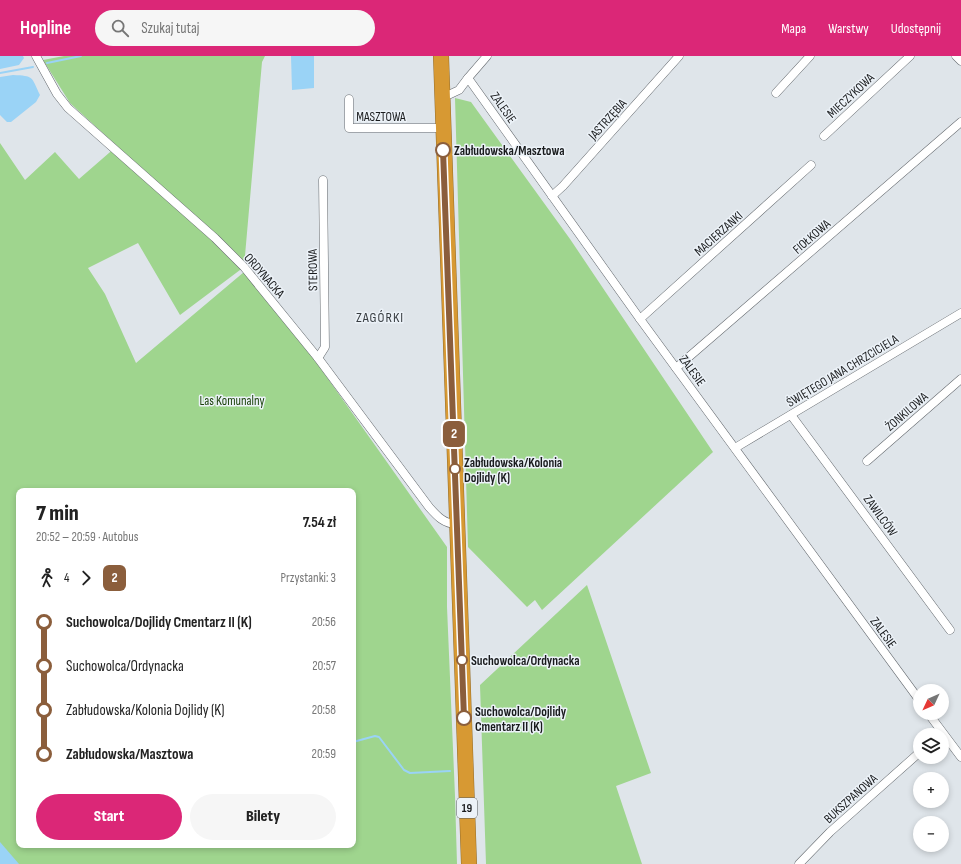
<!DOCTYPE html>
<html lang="pl">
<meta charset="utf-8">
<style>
:root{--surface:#fff;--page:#f6f6f6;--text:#222;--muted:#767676;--accent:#db2777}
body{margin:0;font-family:"Sofia Sans Condensed",sans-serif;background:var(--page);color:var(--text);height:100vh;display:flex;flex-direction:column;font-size:15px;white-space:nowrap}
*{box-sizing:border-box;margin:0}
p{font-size:13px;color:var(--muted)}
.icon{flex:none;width:22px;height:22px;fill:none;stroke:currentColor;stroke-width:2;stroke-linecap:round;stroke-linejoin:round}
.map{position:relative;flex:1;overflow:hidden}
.drawer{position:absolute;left:16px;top:432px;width:340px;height:360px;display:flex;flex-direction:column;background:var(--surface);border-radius:8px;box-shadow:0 2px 6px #0003}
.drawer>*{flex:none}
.badge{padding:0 8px;border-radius:6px;font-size:14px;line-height:26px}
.needle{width:26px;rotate:226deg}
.buttons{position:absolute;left:913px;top:628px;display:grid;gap:8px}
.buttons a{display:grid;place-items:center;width:36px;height:36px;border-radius:50%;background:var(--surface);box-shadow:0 2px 6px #0003;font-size:20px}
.map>.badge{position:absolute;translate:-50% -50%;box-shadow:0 0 0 2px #fff}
.legs{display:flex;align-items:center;gap:6px;height:44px;padding:0 20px;font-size:13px}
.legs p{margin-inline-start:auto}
.summary{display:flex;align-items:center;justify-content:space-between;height:68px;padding:0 20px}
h1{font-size:22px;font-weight:800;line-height:30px}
.primary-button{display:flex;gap:8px;margin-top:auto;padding:8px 20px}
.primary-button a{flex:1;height:46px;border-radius:24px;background:var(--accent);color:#fff;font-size:16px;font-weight:800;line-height:46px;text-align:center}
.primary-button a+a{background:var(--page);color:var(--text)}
ul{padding:0 20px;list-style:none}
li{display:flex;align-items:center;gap:14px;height:44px;font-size:15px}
li i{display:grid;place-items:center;width:6px;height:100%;margin:0 5px;background:currentColor}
li i::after{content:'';width:10px;height:10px;margin:-5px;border:3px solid;border-radius:50%;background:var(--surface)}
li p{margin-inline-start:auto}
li:first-child i{background:linear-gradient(#0000 50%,currentColor 0)}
li:last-child i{background:linear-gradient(currentColor 50%,#0000 0)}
header{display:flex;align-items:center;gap:24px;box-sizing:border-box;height:56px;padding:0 20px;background:var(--accent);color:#fff}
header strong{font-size:19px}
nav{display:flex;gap:22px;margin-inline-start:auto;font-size:14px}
.search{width:280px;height:36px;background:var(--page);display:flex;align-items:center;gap:10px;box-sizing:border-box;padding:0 14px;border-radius:22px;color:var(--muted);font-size:15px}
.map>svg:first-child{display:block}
.green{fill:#9fd58e;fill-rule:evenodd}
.water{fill:#9ad3f6}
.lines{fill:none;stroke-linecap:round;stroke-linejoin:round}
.stream{stroke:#9ad3f6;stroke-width:2}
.street-casing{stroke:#64696e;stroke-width:9}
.highway-casing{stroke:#946d2b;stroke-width:16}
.street{stroke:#fff;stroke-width:8}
.highway{stroke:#d79933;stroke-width:15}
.line-1-casing{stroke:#fff;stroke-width:9}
.line-1{stroke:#8b5e3c;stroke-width:6}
.stop-1-dot{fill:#fff;stroke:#8b5e3c;stroke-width:2}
.labels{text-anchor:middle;stroke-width:3;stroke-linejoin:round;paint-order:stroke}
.shield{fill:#ecf2f8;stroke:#585c5f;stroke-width:1}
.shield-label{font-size:12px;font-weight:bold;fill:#191b1d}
.street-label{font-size:13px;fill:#191b1d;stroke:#ecf2f8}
.stop-label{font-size:13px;font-weight:bold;fill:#191b1d;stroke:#ecf2f8;text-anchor:start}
.park-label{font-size:13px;fill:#1a4109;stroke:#ecf2f8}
.neighbourhood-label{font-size:14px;letter-spacing:1px;fill:#383d41;stroke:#ecf2f8}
</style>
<header>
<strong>Hopline</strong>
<div class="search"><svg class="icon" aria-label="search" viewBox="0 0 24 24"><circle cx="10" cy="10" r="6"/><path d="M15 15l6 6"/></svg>Szukaj tutaj</div>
<nav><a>Mapa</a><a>Warstwy</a><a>Udostępnij</a></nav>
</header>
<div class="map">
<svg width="961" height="808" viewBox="0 0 961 808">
<rect width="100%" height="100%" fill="#dfe5ea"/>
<g class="green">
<path d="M64,0H265L262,6L244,211L180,259L138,187L88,212L105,238L136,307L244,216L314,303L447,491V551L455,740L457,808H0V87L25,124L55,96L79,123L117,90L70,47L43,4ZM19,435H353V789H19Z"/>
<path d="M455,42L471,46L570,183L713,396L542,554L535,544L527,551L468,491Z"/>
<path d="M587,529L651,717L616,730L642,808H486L480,629Z"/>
</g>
<g class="water">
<path d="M0,0H23L24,2L19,9L0,13Z"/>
<path d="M291,0H314V32L292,34Z"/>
<path d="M13,19C34,20 31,20 40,39L36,46L11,66H7L0,59V21Z"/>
<path d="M0,786L19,808H0Z"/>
</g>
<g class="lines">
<g class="stream">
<path d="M47,7L81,0"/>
<path d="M0,17L33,11"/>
<path d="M353,686L375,680L379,681L404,714L410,717L450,715"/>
</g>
<defs>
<g id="street">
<path d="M36,0L57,38L68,52L215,182L244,211L318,302L429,451C437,460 444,468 457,468"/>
<path d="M956,0L961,5"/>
<path d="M468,22L487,0"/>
<path d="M776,37L810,0"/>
<path d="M442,42L459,34L468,22L640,263L920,645"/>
<path d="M349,43V72H443"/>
<path d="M824,80L910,0"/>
<path d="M552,140L563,130L679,0"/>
<path d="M640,263L811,109"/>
<path d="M318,302L325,291L323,124"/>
<path d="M676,312L961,66"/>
<path d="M791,359L950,574"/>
<path d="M735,392L961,257"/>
<path d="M867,405L961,323"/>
<path d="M928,657L961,701"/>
<path d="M799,808L830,776L920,696"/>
</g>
<path id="highway" d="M441,0L469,808"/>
</defs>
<use href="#street" class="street-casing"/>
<use href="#highway" class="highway-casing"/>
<use href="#street" class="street"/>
<use href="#highway" class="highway"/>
</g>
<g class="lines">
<defs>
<path id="line-1" d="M443,94L464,662"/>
</defs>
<use href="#line-1" class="line-1-casing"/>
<use href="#line-1" class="line-1"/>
</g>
<g class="stop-1-dot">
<circle cx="443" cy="94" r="7"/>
<circle cx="455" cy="413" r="5"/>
<circle cx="462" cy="604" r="5"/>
<circle cx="464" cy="662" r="7"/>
</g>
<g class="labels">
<rect class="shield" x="457" y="742" width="20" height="20" rx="3"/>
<g class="shield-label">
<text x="467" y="756">19</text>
</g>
<g class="street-label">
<text transform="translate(850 39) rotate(-43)" y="5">MIECZYKOWA</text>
<text transform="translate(504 51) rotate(55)" y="5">ZALESIE</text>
<text x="381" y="65">MASZTOWA</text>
<text transform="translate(607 63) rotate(-48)" y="5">JASTRZĘBIA</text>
<text transform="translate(718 177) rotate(-42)" y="5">MACIERZANKI</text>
<text transform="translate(811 180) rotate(-41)" y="5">FIOŁKOWA</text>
<text transform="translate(312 214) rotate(-91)" y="5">STEROWA</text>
<text transform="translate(265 219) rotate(49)" y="5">ORDYNACKA</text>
<text transform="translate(693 314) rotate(54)" y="5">ZALESIE</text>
<text transform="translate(842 314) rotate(-31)" y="5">ŚWIĘTEGO JANA CHRZCICIELA</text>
<text transform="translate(906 355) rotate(-41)" y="5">ŻONKILOWA</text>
<text transform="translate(881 459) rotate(54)" y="5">ZAWILCÓW</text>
<text transform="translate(884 576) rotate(54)" y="5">ZALESIE</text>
<text transform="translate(850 742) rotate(-42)" y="5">BUKSZPANOWA</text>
</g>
<g class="stop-label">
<text x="454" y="99">Zabłudowska/Masztowa</text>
<text x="464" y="411">Zabłudowska/Kolonia<tspan x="464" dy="15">Dojlidy (K)</tspan></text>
<text x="471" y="609">Suchowolca/Ordynacka</text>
<text x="475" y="660">Suchowolca/Dojlidy<tspan x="475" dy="15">Cmentarz II (K)</tspan></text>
</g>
<g class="park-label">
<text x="232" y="349">Las Komunalny</text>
</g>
<g class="neighbourhood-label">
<text x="380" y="266">ZAGÓRKI</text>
</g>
</g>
</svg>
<div class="buttons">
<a><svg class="needle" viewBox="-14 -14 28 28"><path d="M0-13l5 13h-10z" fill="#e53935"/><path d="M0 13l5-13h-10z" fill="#767676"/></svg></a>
<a><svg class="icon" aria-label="layers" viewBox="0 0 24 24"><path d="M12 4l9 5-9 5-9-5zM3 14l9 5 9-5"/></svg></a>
<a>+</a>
<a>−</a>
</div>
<b class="badge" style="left:454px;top:378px;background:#8b5e3c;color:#fff">2</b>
<section class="drawer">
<div class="summary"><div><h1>7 min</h1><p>20:52 – 20:59 · Autobus</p></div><b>7.54 zł</b></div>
<div class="legs"><svg class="icon" aria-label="walk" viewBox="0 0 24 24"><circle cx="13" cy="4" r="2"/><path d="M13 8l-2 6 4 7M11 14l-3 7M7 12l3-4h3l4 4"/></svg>4<svg class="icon" aria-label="forward" viewBox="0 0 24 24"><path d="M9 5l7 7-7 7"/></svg><b class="badge" style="background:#8b5e3c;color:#fff">2</b><p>Przystanki: 3</p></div>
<ul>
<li><i style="color:#8b5e3c"></i><b>Suchowolca/Dojlidy Cmentarz II (K)</b><p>20:56</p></li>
<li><i style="color:#8b5e3c"></i><span>Suchowolca/Ordynacka</span><p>20:57</p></li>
<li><i style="color:#8b5e3c"></i><span>Zabłudowska/Kolonia Dojlidy (K)</span><p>20:58</p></li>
<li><i style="color:#8b5e3c"></i><b>Zabłudowska/Masztowa</b><p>20:59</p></li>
</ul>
<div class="primary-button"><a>Start</a><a>Bilety</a></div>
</section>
</div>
